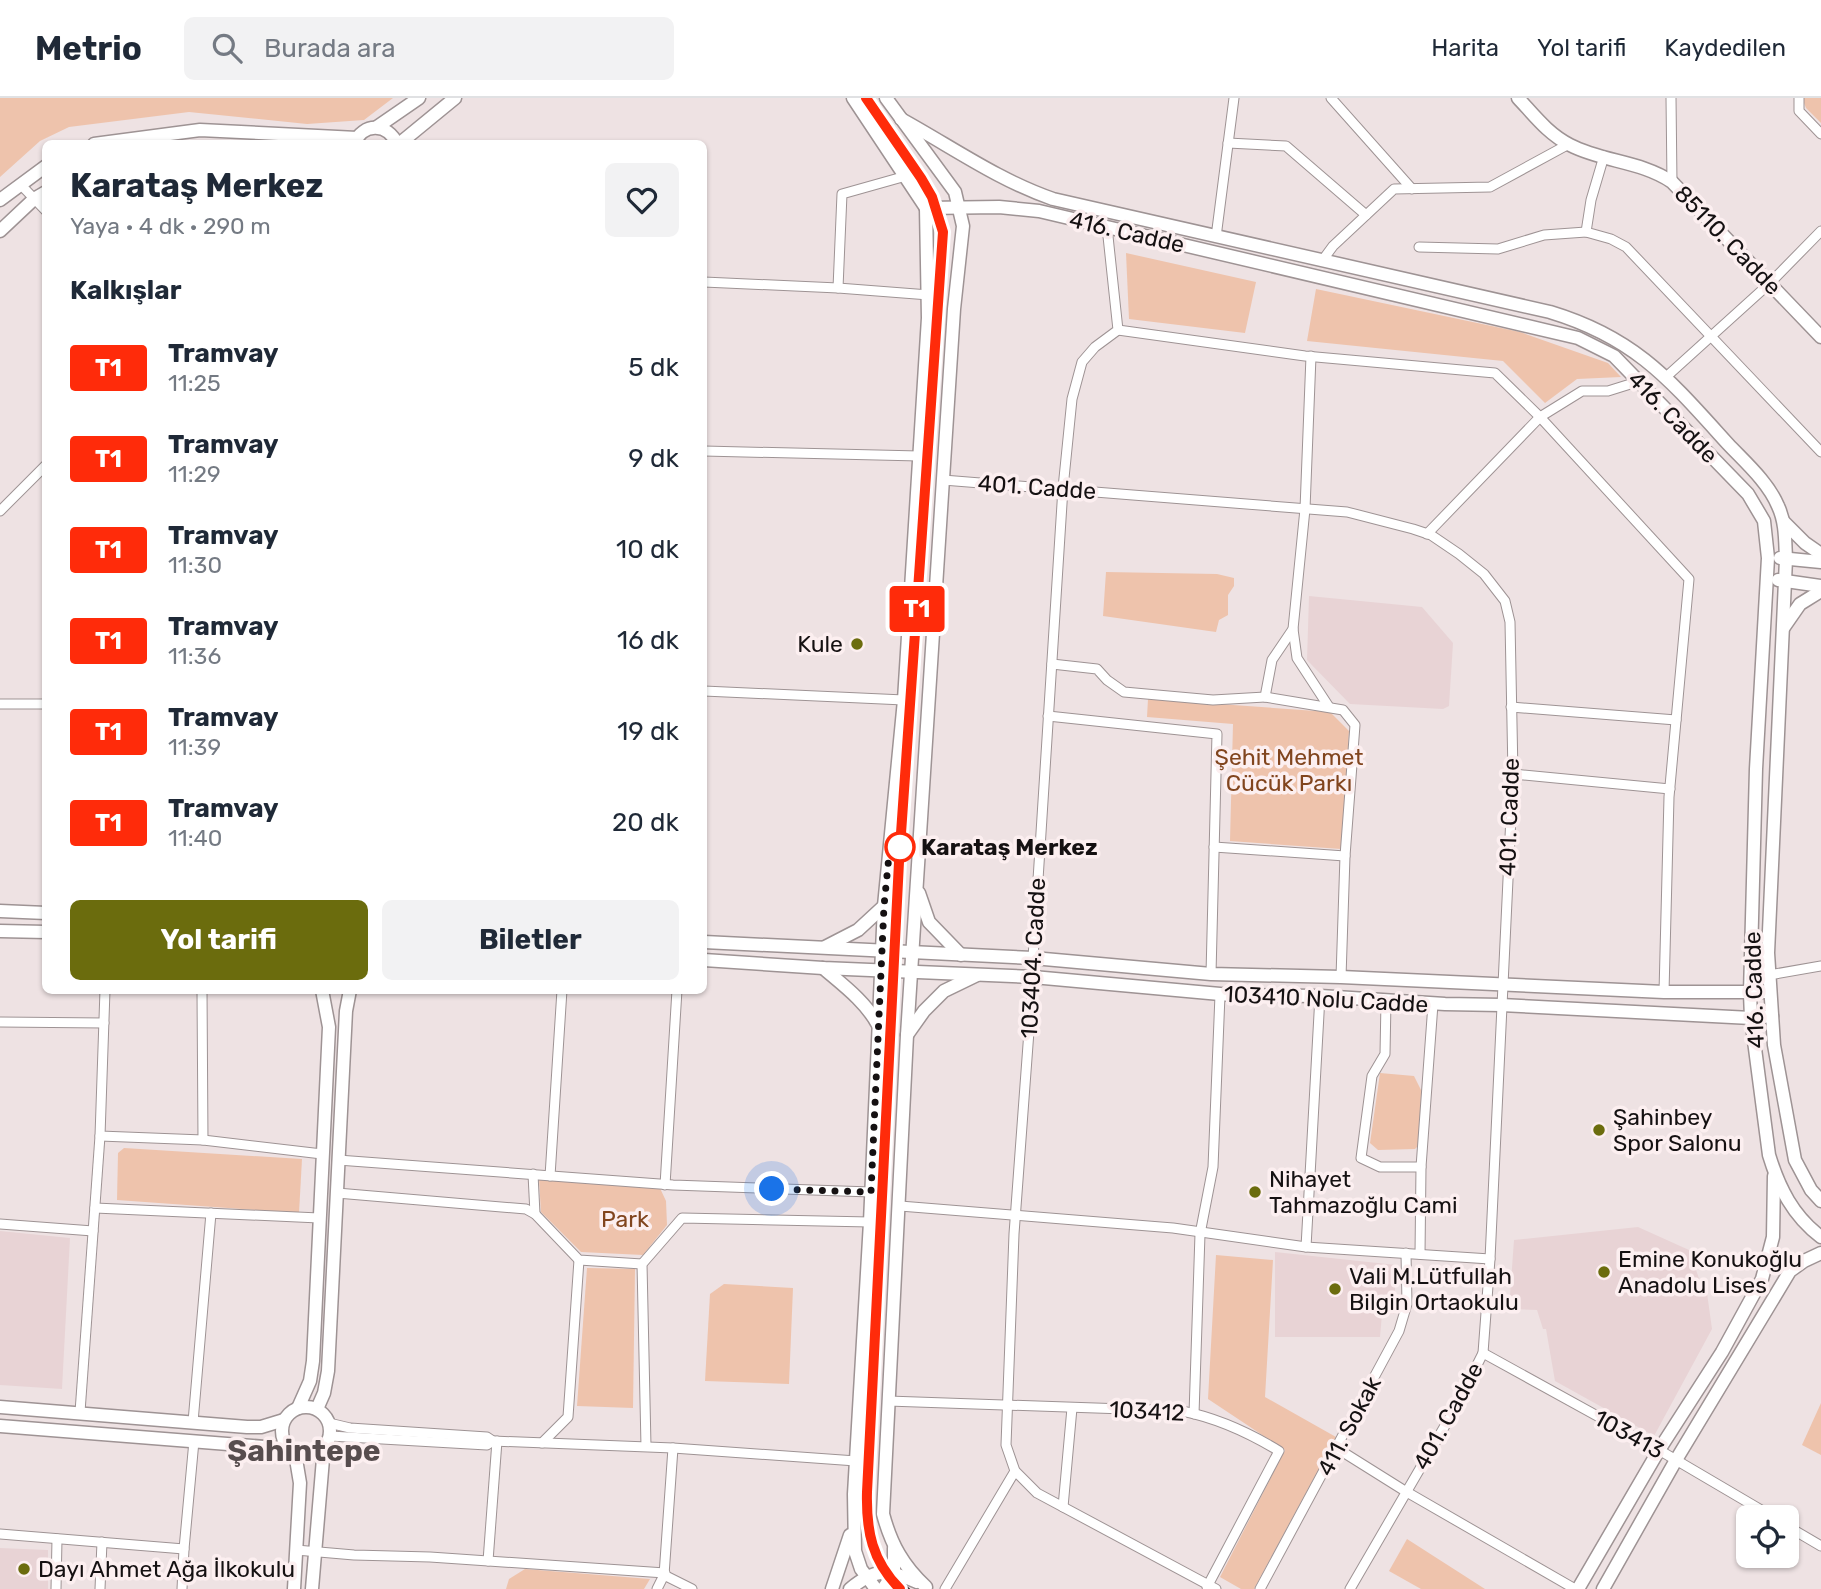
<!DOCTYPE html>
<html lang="tr">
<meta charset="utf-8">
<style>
:root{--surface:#fff;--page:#f2f2f3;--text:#1f2937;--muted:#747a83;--line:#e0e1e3;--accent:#6b6c0d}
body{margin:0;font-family:Rubik,sans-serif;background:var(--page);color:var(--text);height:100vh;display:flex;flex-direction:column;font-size:26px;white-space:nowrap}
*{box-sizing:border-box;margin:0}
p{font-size:23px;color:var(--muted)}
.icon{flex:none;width:38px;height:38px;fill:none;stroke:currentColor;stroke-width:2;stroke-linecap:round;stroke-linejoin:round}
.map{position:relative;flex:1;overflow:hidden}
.drawer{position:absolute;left:42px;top:42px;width:665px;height:854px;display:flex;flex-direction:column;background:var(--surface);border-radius:10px;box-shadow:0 2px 5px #0004}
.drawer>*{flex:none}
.badge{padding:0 14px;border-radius:5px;font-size:24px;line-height:46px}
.buttons{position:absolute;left:1736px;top:1407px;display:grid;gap:14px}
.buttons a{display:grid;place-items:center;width:63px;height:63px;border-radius:10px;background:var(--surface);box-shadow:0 2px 5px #0004;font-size:35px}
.you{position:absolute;width:35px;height:35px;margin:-18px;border:5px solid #fff;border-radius:50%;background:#1a73e8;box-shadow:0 0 0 10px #1a73e833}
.map>.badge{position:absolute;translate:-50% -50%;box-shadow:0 0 0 4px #fff}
h2{padding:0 28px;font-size:26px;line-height:63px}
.round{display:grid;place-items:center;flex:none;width:74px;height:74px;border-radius:10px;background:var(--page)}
.headline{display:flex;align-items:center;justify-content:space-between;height:119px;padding:0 28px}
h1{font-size:33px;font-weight:700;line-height:52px}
.action{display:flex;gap:14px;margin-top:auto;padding:14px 28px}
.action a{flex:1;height:80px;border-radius:10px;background:var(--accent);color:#fff;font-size:28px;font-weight:700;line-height:80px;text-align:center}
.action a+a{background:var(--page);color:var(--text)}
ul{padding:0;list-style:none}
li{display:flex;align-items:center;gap:21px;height:91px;padding:0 28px}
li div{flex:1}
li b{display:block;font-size:26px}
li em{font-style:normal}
li .badge{min-width:77px;font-weight:700;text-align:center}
header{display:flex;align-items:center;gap:42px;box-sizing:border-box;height:98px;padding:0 35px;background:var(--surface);border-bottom:2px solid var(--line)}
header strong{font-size:33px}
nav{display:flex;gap:38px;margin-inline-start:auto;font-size:24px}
.search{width:490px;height:63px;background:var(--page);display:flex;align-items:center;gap:18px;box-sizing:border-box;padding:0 24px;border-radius:10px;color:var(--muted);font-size:26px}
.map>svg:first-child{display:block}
.built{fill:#e8d3d5}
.green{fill:#eec3ac}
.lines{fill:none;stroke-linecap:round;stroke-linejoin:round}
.street-casing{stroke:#9e9394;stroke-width:11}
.secondary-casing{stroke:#9e9394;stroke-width:15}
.street{stroke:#fff;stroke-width:9}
.secondary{stroke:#fff;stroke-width:12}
.tram{stroke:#413c3d;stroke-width:2}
.line-casing{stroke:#fff;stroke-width:16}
.line{stroke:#ff2b0a;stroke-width:10}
.walk{stroke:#151112;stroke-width:7;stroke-dasharray:0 12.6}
.poi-dot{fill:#6b6c0d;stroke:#fceff0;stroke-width:2.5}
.stop-dot{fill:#fff;stroke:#ff2b0a;stroke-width:3.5}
.labels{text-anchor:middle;stroke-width:7;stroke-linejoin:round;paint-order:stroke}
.street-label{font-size:23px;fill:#151112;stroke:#fceff0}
.poi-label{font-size:23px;fill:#151112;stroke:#fceff0;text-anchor:start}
.park-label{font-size:23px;fill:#81451e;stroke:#fceff0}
.stop-label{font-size:23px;font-weight:bold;fill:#151112;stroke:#fceff0;text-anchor:start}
.district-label{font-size:30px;font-weight:bold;fill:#574d4e;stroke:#fceff0}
</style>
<header>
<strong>Metrio</strong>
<div class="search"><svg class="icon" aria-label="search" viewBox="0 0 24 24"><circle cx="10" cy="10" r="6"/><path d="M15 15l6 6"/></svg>Burada ara</div>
<nav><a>Harita</a><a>Yol tarifi</a><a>Kaydedilen</a></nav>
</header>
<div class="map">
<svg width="1821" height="1491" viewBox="0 0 1821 1491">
<rect width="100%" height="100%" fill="#eee2e3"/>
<g class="built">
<path d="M1309,498L1422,509L1453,545L1449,608L1443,611L1350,606L1307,562Z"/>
<path d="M1638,1129L1689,1152L1702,1189L1706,1188L1712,1231L1654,1338L1555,1283L1546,1231H1543L1537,1212L1509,1211L1514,1142Z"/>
<path d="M0,1133L70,1140L62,1291L0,1287Z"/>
<path d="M1275,1154L1396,1167L1394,1216H1382L1380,1239H1275Z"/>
<path d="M0,1450L48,1452V1491H0Z"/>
</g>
<g class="green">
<path d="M0,0H393L364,22L307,26L189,14L69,29L40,43L0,79Z"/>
<path d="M1802,0H1821V25L1806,10Z"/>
<path d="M1126,155L1256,184L1245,235L1129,221Z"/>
<path d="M1316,191L1520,234L1608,265L1621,279L1577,281L1545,305L1503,263L1307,243Z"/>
<path d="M1106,474L1217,476L1234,480V488L1228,497V517L1219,522L1216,534L1103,518Z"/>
<path d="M1148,601L1330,614L1349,633L1341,751L1230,743L1233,626L1147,619Z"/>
<path d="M1380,975L1414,978L1421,992L1420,1046L1415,1051L1378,1052L1370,1045Z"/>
<path d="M124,1050L302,1061L299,1115L117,1102L118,1055Z"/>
<path d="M539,1081L659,1088L666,1103L667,1127L643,1157L581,1154L541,1114Z"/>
<path d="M1216,1157L1273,1162L1265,1299L1336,1339L1254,1491H1241L1220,1479L1285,1352L1208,1301Z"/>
<path d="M587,1170L635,1171L633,1310L577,1308Z"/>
<path d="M724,1186L793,1190L789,1286L705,1283L710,1196Z"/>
<path d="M1821,1305V1357L1802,1347Z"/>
<path d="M1407,1441L1485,1491H1421L1389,1473Z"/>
<path d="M525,1471L650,1481L644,1491H506L509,1481Z"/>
</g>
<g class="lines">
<defs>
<g id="street">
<path d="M1331,0L1412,91"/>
<path d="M1671,0L1672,84"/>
<path d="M1799,0V13L1821,36"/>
<path d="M1228,45L1286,48L1366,117"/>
<path d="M1604,58L1591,102L1586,134L1611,141L1626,149L1821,354"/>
<path d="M21,87L46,113"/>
<path d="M1107,129L1118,232L1095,249L1082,264L1072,301L1063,390L1033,860V879L1014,1136L1006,1347L1015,1373L1037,1395L1216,1491"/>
<path d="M1216,139L1234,0"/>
<path d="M1419,149L1498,151L1544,137L1586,134"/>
<path d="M1322,163L1333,148L1394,91L1490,89L1569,46"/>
<path d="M704,184L838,190L929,197"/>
<path d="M838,190L842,96L906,78"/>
<path d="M1118,232L1305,258L1495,275L1540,319L1689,481L1669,699L1664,894"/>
<path d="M1666,279L1770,185L1821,133"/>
<path d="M704,353L919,358"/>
<path d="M943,382L1347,414L1413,431L1431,437L1459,456L1484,476L1505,503L1510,524L1513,676L1490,1161L1483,1255L1457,1307L1350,1491"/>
<path d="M0,413L46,367"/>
<path d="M1427,436L1540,319L1582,293H1608L1640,283"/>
<path d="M1293,531L1297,560L1329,609"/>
<path d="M1052,566L1097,571L1107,582L1124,594L1213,602L1265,599L1272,562L1293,531L1305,411L1311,258"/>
<path d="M704,593L904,602"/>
<path d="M1265,599L1343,612L1355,627L1345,758L1341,879"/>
<path d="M0,606H46"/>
<path d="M1511,609L1676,622"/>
<path d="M1048,618L1217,636L1211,876"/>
<path d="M1513,676L1670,691"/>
<path d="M1214,749L1345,758"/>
<path d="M1769,877L1821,868"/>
<path d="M105,892L100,1038L203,1042L322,1056"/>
<path d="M202,892L203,1042"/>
<path d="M1386,903L1385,956L1372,978L1361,1060L1380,1069H1421L1420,1156"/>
<path d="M0,924L104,925"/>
<path d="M338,1062L673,1087L871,1094"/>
<path d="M1421,1069L1433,906"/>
<path d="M533,1076L535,1116"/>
<path d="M550,1078L562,892"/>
<path d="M665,1087L677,892"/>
<path d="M337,1095L526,1111L535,1116L579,1162L642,1166"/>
<path d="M900,1108L1173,1130L1306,1149L1490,1161"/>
<path d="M95,1110L319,1120"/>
<path d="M0,1126L93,1133"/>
<path d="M1306,1149L1320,898"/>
<path d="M1483,1255L1659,1352L1773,1419"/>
<path d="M888,1303L1182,1313C1217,1320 1248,1334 1279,1353L1207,1489"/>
<path d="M80,1314L100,1038"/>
<path d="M1194,1316L1200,1136L1213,1069L1220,897"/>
<path d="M193,1324L211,1115"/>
<path d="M329,1325L350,1330L487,1339L493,1343"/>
<path d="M330,1338L487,1347L493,1343L673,1350L856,1363"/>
<path d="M542,1345L568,1319L579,1162"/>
<path d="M646,1348L642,1166L682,1120L870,1124"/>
<path d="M1338,1351L1405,1393L1575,1491"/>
<path d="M1063,1409L1072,1310"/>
<path d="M1787,1428L1821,1448"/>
<path d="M0,1436L184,1451L194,1343"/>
<path d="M296,1452L354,1457L430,1459L665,1475"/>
<path d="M488,1463L497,1343"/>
<path d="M664,1477L673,1350"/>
<path d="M56,1491L57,1441"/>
<path d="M100,1491L102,1444"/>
<path d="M182,1491L184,1451"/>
<path d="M657,1491L664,1477L692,1491"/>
<path d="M945,1491L1015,1373"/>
<path d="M1260,1491L1399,1233L1407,1206L1406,1155"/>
</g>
<g id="secondary">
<path d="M853,0L926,110"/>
<path d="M886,0L955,94L963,128L954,211L907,937L883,1416C891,1446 903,1468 926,1489"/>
<path d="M1518,0C1534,17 1548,36 1570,47C1603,64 1641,63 1672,84L1821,239"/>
<path d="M901,21C952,49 998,82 1053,101L1550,214C1636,240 1670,282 1728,346C1745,364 1768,384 1778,408C1786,425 1785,443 1786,461L1768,855L1774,947L1795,1062L1811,1092L1821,1103"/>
<path d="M377,29L419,0"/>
<path d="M94,46L200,32L357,40"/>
<path d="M354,46C363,24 388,25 397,46"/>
<path d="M399,46L455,0"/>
<path d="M0,102L46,68"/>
<path d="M926,110L999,109L1039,113L1578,240L1614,258L1748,396L1764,423L1768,460L1756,671L1750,895L1751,920L1769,1057C1779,1090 1793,1118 1821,1139"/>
<path d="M0,133L34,101L46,94"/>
<path d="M1784,424L1805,445L1821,456"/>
<path d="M1780,460L1821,464"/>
<path d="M1778,482L1821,488"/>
<path d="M1784,529L1800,506L1821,493"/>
<path d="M919,795L929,824L961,857"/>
<path d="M0,813L46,815"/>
<path d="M0,833L46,834"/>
<path d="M704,844L1033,860L1211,876L1341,879L1664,894H1770"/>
<path d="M825,849L858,832L884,808"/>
<path d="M704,862L823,870L1033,879L1231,897L1320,898L1445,906L1501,907L1751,920L1772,918"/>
<path d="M823,870C843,887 866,904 878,927"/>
<path d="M907,937L924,913L944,893L977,877"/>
<circle cx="306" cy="1333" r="24"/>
<path d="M0,1309L247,1329H261L284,1322"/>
<path d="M298,1310L310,1283L313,1263L329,929L322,892"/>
<path d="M317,1311L324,1295L328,1273L346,913L350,892"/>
<path d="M0,1328L290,1351"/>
<path d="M294,1491L300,1385L295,1355"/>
<path d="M312,1491L324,1349"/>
<path d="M832,1491L850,1437"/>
<path d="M850,1491C875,1470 888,1471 917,1484"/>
<path d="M876,1491L861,1471L855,1453L854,1396L870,1124L884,808L904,602L928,220L926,110"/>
<path d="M883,1491L894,1475V1450"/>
<path d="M1578,1491L1659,1352L1722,1254L1762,1181L1773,1139L1774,1078"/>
<path d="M1603,1491L1676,1362L1790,1173L1804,1163L1821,1155"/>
</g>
</defs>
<use href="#street" class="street-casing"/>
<use href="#secondary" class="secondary-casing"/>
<use href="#street" class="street"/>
<use href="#secondary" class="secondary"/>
<path class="tram" d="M872,0L937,96L949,137L903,765L872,1399C874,1437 877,1465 909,1491"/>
</g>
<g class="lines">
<defs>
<path id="line" d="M866,0L921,80L932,99L943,134L899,764L867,1394C866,1433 872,1463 900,1491"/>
</defs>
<use href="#line" class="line-casing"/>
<use href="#line" class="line"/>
<path class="walk" d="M772,1091L871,1094L884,808L889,757L900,749"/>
</g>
<g class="poi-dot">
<circle cx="857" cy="546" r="7"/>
<circle cx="1599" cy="1032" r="7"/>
<circle cx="1255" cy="1094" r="7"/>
<circle cx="1604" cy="1174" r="7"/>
<circle cx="1335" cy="1191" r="7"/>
<circle cx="24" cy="1471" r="7"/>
</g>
<circle class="stop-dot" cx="900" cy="749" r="14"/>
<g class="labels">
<g class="street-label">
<text transform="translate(1127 134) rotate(13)" y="8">416. Cadde</text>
<text transform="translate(1728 142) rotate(46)" y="8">85110. Cadde</text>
<text transform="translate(1673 319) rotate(46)" y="8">416. Cadde</text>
<text transform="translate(1037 389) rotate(4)" y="8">401. Cadde</text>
<text transform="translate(1509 719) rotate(-88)" y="8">401. Cadde</text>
<text transform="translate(1033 860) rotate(-87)" y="8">103404. Cadde</text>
<text transform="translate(1754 892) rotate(-92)" y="8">416. Cadde</text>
<text transform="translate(1326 901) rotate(3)" y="8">103410 Nolu Cadde</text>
<text transform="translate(1147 1313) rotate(3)" y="8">103412</text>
<text transform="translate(1448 1318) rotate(-61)" y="8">401. Cadde</text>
<text transform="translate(1349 1328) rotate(-62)" y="8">411. Sokak</text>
<text transform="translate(1629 1336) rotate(29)" y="8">103413</text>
</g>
<g class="poi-label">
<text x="843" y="554" text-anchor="end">Kule</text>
<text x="1613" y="1027">Şahinbey<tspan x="1613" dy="26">Spor Salonu</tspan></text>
<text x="1269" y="1089">Nihayet<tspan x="1269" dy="26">Tahmazoğlu Cami</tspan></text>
<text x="1618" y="1169">Emine Konukoğlu<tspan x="1618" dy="26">Anadolu Lises</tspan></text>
<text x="1349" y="1186">Vali M.Lütfullah<tspan x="1349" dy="26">Bilgin Ortaokulu</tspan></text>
<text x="38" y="1479">Dayı Ahmet Ağa İlkokulu</text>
</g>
<g class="park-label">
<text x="1289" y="667">Şehit Mehmet<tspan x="1289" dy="26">Cücük Parkı</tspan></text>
<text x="625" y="1129">Park</text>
</g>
<g class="stop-label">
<text x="921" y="757">Karataş Merkez</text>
</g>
<g class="district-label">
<text x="304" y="1363">Şahintepe</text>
</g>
</g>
</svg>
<div class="buttons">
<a><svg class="icon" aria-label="locate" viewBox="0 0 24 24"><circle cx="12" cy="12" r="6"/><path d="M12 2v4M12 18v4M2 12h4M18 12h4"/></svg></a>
</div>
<div class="you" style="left:772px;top:1091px"></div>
<b class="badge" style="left:917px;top:511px;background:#ff2b0a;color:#fff">T1</b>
<section class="drawer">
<div class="headline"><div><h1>Karataş Merkez</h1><p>Yaya · 4 dk · 290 m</p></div><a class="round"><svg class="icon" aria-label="heart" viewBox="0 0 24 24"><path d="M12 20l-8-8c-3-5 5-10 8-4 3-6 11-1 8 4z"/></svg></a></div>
<h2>Kalkışlar</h2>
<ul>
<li><span class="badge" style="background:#ff2b0a;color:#fff">T1</span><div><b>Tramvay</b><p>11:25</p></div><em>5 dk</em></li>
<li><span class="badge" style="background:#ff2b0a;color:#fff">T1</span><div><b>Tramvay</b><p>11:29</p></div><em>9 dk</em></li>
<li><span class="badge" style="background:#ff2b0a;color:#fff">T1</span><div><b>Tramvay</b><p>11:30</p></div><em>10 dk</em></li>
<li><span class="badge" style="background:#ff2b0a;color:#fff">T1</span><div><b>Tramvay</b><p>11:36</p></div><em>16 dk</em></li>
<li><span class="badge" style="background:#ff2b0a;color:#fff">T1</span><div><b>Tramvay</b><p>11:39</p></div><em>19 dk</em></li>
<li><span class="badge" style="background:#ff2b0a;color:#fff">T1</span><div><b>Tramvay</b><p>11:40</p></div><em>20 dk</em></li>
</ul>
<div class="action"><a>Yol tarifi</a><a>Biletler</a></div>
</section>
</div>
